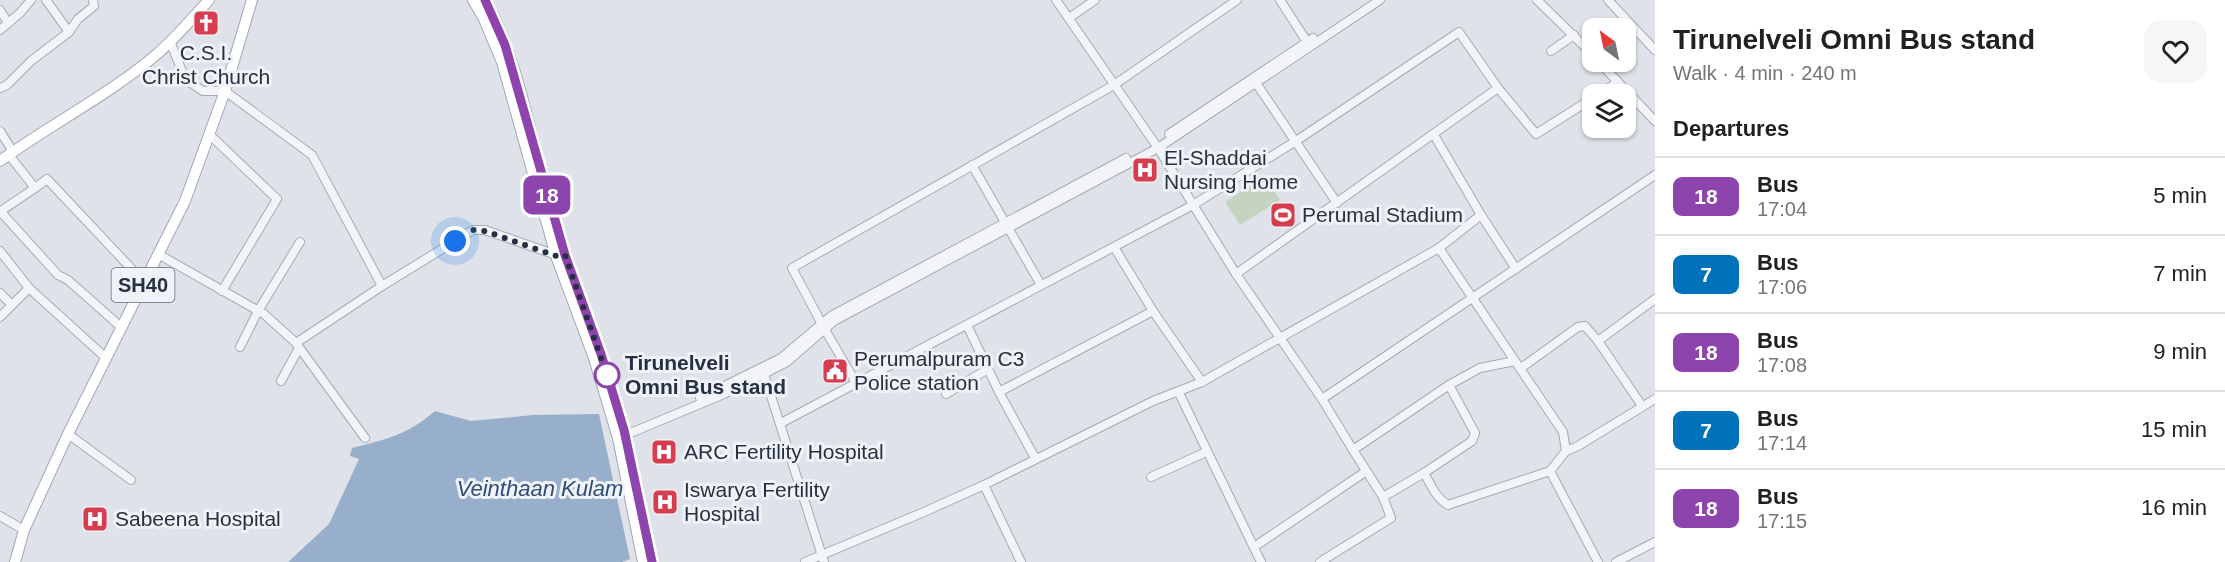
<!DOCTYPE html>
<meta charset="utf-8">
<style>
:root{--surface:#fff;--page:#f6f6f6;--text:#202124;--muted:#757577;--line:#e0e0e0}
body{margin:0;font-family:Helvetica,sans-serif;background:var(--page);color:var(--text);height:100vh;display:flex;flex-direction:column;font-size:22px;white-space:nowrap}
*{box-sizing:border-box;margin:0}
p{font-size:20px;color:var(--muted)}
.icon{flex:none;width:33px;height:33px;fill:none;stroke:currentColor;stroke-width:2;stroke-linecap:round;stroke-linejoin:round}
.map{position:relative;flex:1;overflow:hidden}
.sheet{display:flex;flex-direction:column;background:var(--surface);width:570px}
.sheet>*{flex:none}
.badge{padding:0 12px;border-radius:9px;font-size:21px;line-height:39px}
.needle{width:39px;rotate:327deg}
.controls{position:absolute;left:1582px;top:18px;display:grid;gap:12px}
.controls a{display:grid;place-items:center;width:54px;height:54px;border-radius:12px;background:var(--surface);box-shadow:0 2px 4px #0004;font-size:30px}
.you{position:absolute;width:30px;height:30px;margin:-15px;border:4px solid #fff;border-radius:50%;background:#1a73e8;box-shadow:0 0 0 9px #1a73e833}
.map>.badge{position:absolute;translate:-50% -50%;box-shadow:0 0 0 3px #fff}
h2{padding:0 18px;font-size:22px;line-height:54px}
.round{display:grid;place-items:center;flex:none;width:63px;height:63px;border-radius:18px;background:var(--page)}
.headline{display:flex;align-items:center;justify-content:space-between;height:102px;padding:0 18px}
h1{font-size:28px;font-weight:700;line-height:45px}
ul{padding:0;list-style:none}
li{display:flex;align-items:center;gap:18px;height:78px;padding:0 18px;border-top:2px solid var(--line)}
li div{flex:1}
li b{display:block;font-size:22px}
li em{font-style:normal}
li .badge{min-width:66px;font-weight:700;text-align:center}
main{display:flex;flex:1;min-height:0}
.map>svg:first-child{display:block}
.green{fill:#c4d4c0}
.water{fill:#98afcc}
.lines{fill:none;stroke-linecap:round;stroke-linejoin:round}
.minor-casing{stroke:#a4aab4;stroke-width:10}
.major-casing{stroke:#9ea7b6;stroke-width:12}
.minor{stroke:#f2f4f7;stroke-width:8}
.major{stroke:#fff;stroke-width:10}
.line-casing{stroke:#fff;stroke-width:14}
.line{stroke:#8e44ad;stroke-width:9}
.walk{stroke:#273042;stroke-width:6;stroke-dasharray:0 10.8}
.stop-dot{fill:#fff;stroke:#8e44ad;stroke-width:3}
.labels{text-anchor:middle;stroke-width:6;stroke-linejoin:round;paint-order:stroke}
.shield{fill:#eff2f7;stroke:#636a78;stroke-width:1.5}
.shield-label{font-size:20px;font-weight:bold;fill:#273042}
.poi-label{font-size:21px;fill:#273042;stroke:#eff2f7;text-anchor:start}
.stop-label{font-size:21px;font-weight:bold;fill:#273042;stroke:#eff2f7;text-anchor:start}
.water-label{font-size:22px;font-style:italic;fill:#2f4d78;stroke:#eff2f7}
</style>
<main>
<div class="map">
<svg width="1655" height="562" viewBox="0 0 1655 562">
<rect width="100%" height="100%" fill="#dfe3e9"/>
<path class="green" d="M1265,176L1280,200L1240,225L1225,202Z"/>
<path class="water" d="M435,411L471,421L533,415L599,414L630,559L622,562H288L329,524L359,459L350,456L352,448C385,440 409,434 435,411Z"/>
<g class="lines">
<defs>
<g id="minor">
<path d="M1056,0L1158,148L1236,274L1322,399L1655,175"/>
<path d="M1280,0L1309,45"/>
<path d="M1537,0L1593,55"/>
<path d="M1608,0L1655,50"/>
<path d="M0,10L8,23"/>
<path d="M1069,18L1095,0"/>
<path d="M0,30L20,13L31,0"/>
<path d="M69,32L78,19L94,6L93,0"/>
<path d="M170,41L185,79L203,91H225L312,155L382,286L296,343"/>
<path d="M1551,51L1574,35"/>
<path d="M1599,62L1655,121"/>
<path d="M1256,83L1337,203"/>
<path d="M0,88L7,85L31,61L69,32L46,0"/>
<path d="M1599,94L1618,82"/>
<path d="M0,131L13,152"/>
<path d="M209,134L277,199L222,291"/>
<path d="M1169,134L1313,38"/>
<path d="M1434,135L1481,215L1516,269"/>
<path d="M9,155L35,188L47,179L144,282"/>
<path d="M972,165L1041,285"/>
<path d="M0,211L58,275L68,280L121,327"/>
<path d="M1,211L35,188"/>
<path d="M1114,247L1153,311L1202,382"/>
<path d="M1439,248L1481,215"/>
<path d="M0,251L29,288"/>
<path d="M158,254L264,314L296,343L365,438"/>
<path d="M1236,274L1498,88"/>
<path d="M382,286L473,230H485L559,256"/>
<path d="M0,293L12,305L29,288L106,358"/>
<path d="M0,317L12,305"/>
<path d="M967,325L999,392L1035,458"/>
<path d="M1598,341L1642,406"/>
<path d="M240,347L258,311L300,242"/>
<path d="M1515,361L1563,432L1566,451L1550,471L1598,562"/>
<path d="M1521,368L1578,327L1585,326L1598,341L1655,299"/>
<path d="M764,374L824,562"/>
<path d="M281,381L299,348"/>
<path d="M856,383L824,328L792,268L1114,85L1237,0"/>
<path d="M1449,385L1475,433L1472,441L1424,473C1431,485 1436,498 1448,505L1550,471"/>
<path d="M999,392L1153,311"/>
<path d="M1179,393L1261,562"/>
<path d="M946,394L988,369"/>
<path d="M700,398L781,358L831,316L1126,158"/>
<path d="M781,423L1193,205L1296,141L1459,32L1498,88L1536,134L1593,98"/>
<path d="M68,434L131,480"/>
<path d="M621,437L724,394L787,362L834,321L1158,148L1380,0"/>
<path d="M1566,451L1578,446L1655,399"/>
<path d="M1151,477L1206,452"/>
<path d="M1383,497L1424,473"/>
<path d="M0,516L24,530"/>
<path d="M1254,547L1365,472"/>
<path d="M805,562L924,512L984,485"/>
<path d="M1021,562L984,485L1153,401L1202,382L1439,248L1515,361L1480,368L1449,385L1353,450L1322,399"/>
<path d="M1320,562L1391,518L1383,497L1353,450"/>
<path d="M1616,562L1655,542"/>
</g>
<g id="major">
<path d="M473,0L484,19L502,62L556,256L594,358L618,438L643,562"/>
<path d="M485,0C518,57 531,139 549,204C563,255 584,304 601,354C624,423 638,492 652,562"/>
<path d="M0,161C51,124 109,95 157,54C176,38 192,18 209,0"/>
<path d="M15,562L24,530L68,434L185,201L225,91L252,0"/>
</g>
</defs>
<use href="#minor" class="minor-casing"/>
<use href="#major" class="major-casing"/>
<use href="#minor" class="minor"/>
<use href="#major" class="major"/>
</g>
<g class="lines">
<defs>
<path id="line" d="M485,0L505,45L565,255L601,354L624,430L652,562"/>
</defs>
<use href="#line" class="line-casing"/>
<use href="#line" class="line"/>
<path class="walk" d="M455,241L473,230L485,231L556,256L565,255L607,375"/>
</g>
<defs>
<symbol id="church-square" viewBox="-11 -11 22 22"><rect x="-9" y="-9" width="18" height="18" rx="4" fill="#d63d4f" stroke="#eff2f7"/><path d="M-1.2-6h2.4v3.5h3.3v2.4h-3.3V6h-2.4V-.1h-3.3v-2.4h3.3Z" fill="#fff"/></symbol>
<symbol id="hospital-square" viewBox="-11 -11 22 22"><rect x="-9" y="-9" width="18" height="18" rx="4" fill="#d63d4f" stroke="#eff2f7"/><path d="M-5-5h3v3.5h4V-5h3V5h-3V1.5h-4V5h-3Z" fill="#fff"/></symbol>
<symbol id="stadium-square" viewBox="-11 -11 22 22"><rect x="-9" y="-9" width="18" height="18" rx="4" fill="#d63d4f" stroke="#eff2f7"/><path d="M0-5a6.5 5 0 1 0 0 10a6.5 5 0 1 0 0-10ZM-3.5-1.8h7v3.6h-7Z" fill="#fff"/></symbol>
<symbol id="civic-square" viewBox="-11 -11 22 22"><rect x="-9" y="-9" width="18" height="18" rx="4" fill="#d63d4f" stroke="#eff2f7"/><path d="M-.6-6.5H3V-4.5H.6V-3L4-1V1h2V6H-6V1h2V-1L-.6-3ZM-1.2 2.5V6h2.4V2.5Z" fill="#fff"/></symbol>
</defs>
<g fill-rule="evenodd">
<use href="#church-square" x="191" y="8" width="30" height="30"/>
<use href="#hospital-square" x="1130" y="155" width="30" height="30"/>
<use href="#stadium-square" x="1268" y="200" width="30" height="30"/>
<use href="#civic-square" x="820" y="356" width="30" height="30"/>
<use href="#hospital-square" x="649" y="437" width="30" height="30"/>
<use href="#hospital-square" x="650" y="487" width="30" height="30"/>
<use href="#hospital-square" x="80" y="504" width="30" height="30"/>
</g>
<circle class="stop-dot" cx="607" cy="375" r="12"/>
<g class="labels">
<rect class="shield" x="111.5" y="268" width="63" height="34" rx="4.5"/>
<g class="shield-label">
<text x="143" y="292">SH40</text>
</g>
<g class="poi-label">
<text x="206" y="60" text-anchor="middle">C.S.I.<tspan x="206" dy="24">Christ Church</tspan></text>
<text x="1164" y="165">El-Shaddai<tspan x="1164" dy="24">Nursing Home</tspan></text>
<text x="1302" y="222">Perumal Stadium</text>
<text x="854" y="366">Perumalpuram C3<tspan x="854" dy="24">Police station</tspan></text>
<text x="684" y="459">ARC Fertility Hospital</text>
<text x="684" y="497">Iswarya Fertility<tspan x="684" dy="24">Hospital</tspan></text>
<text x="115" y="526">Sabeena Hospital</text>
</g>
<g class="stop-label">
<text x="625" y="370">Tirunelveli<tspan x="625" dy="24">Omni Bus stand</tspan></text>
</g>
<g class="water-label">
<text x="540" y="496">Veinthaan Kulam</text>
</g>
</g>
</svg>
<div class="controls">
<a><svg class="needle" viewBox="-14 -14 28 28"><path d="M0-13l5 13h-10z" fill="#e53935"/><path d="M0 13l5-13h-10z" fill="#757577"/></svg></a>
<a><svg class="icon" aria-label="layers" viewBox="0 0 24 24"><path d="M12 4l9 5-9 5-9-5zM3 14l9 5 9-5"/></svg></a>
</div>
<div class="you" style="left:455px;top:241px"></div>
<b class="badge" style="left:547px;top:195px;background:#8e44ad;color:#fff">18</b>
</div>
<section class="sheet">
<div class="headline"><div><h1>Tirunelveli Omni Bus stand</h1><p>Walk · 4 min · 240 m</p></div><a class="round"><svg class="icon" aria-label="heart" viewBox="0 0 24 24"><path d="M12 20l-8-8c-3-5 5-10 8-4 3-6 11-1 8 4z"/></svg></a></div>
<h2>Departures</h2>
<ul>
<li><span class="badge" style="background:#8e44ad;color:#fff">18</span><div><b>Bus</b><p>17:04</p></div><em>5 min</em></li>
<li><span class="badge" style="background:#0072bc;color:#fff">7</span><div><b>Bus</b><p>17:06</p></div><em>7 min</em></li>
<li><span class="badge" style="background:#8e44ad;color:#fff">18</span><div><b>Bus</b><p>17:08</p></div><em>9 min</em></li>
<li><span class="badge" style="background:#0072bc;color:#fff">7</span><div><b>Bus</b><p>17:14</p></div><em>15 min</em></li>
<li><span class="badge" style="background:#8e44ad;color:#fff">18</span><div><b>Bus</b><p>17:15</p></div><em>16 min</em></li>
</ul>
</section>
</main>
